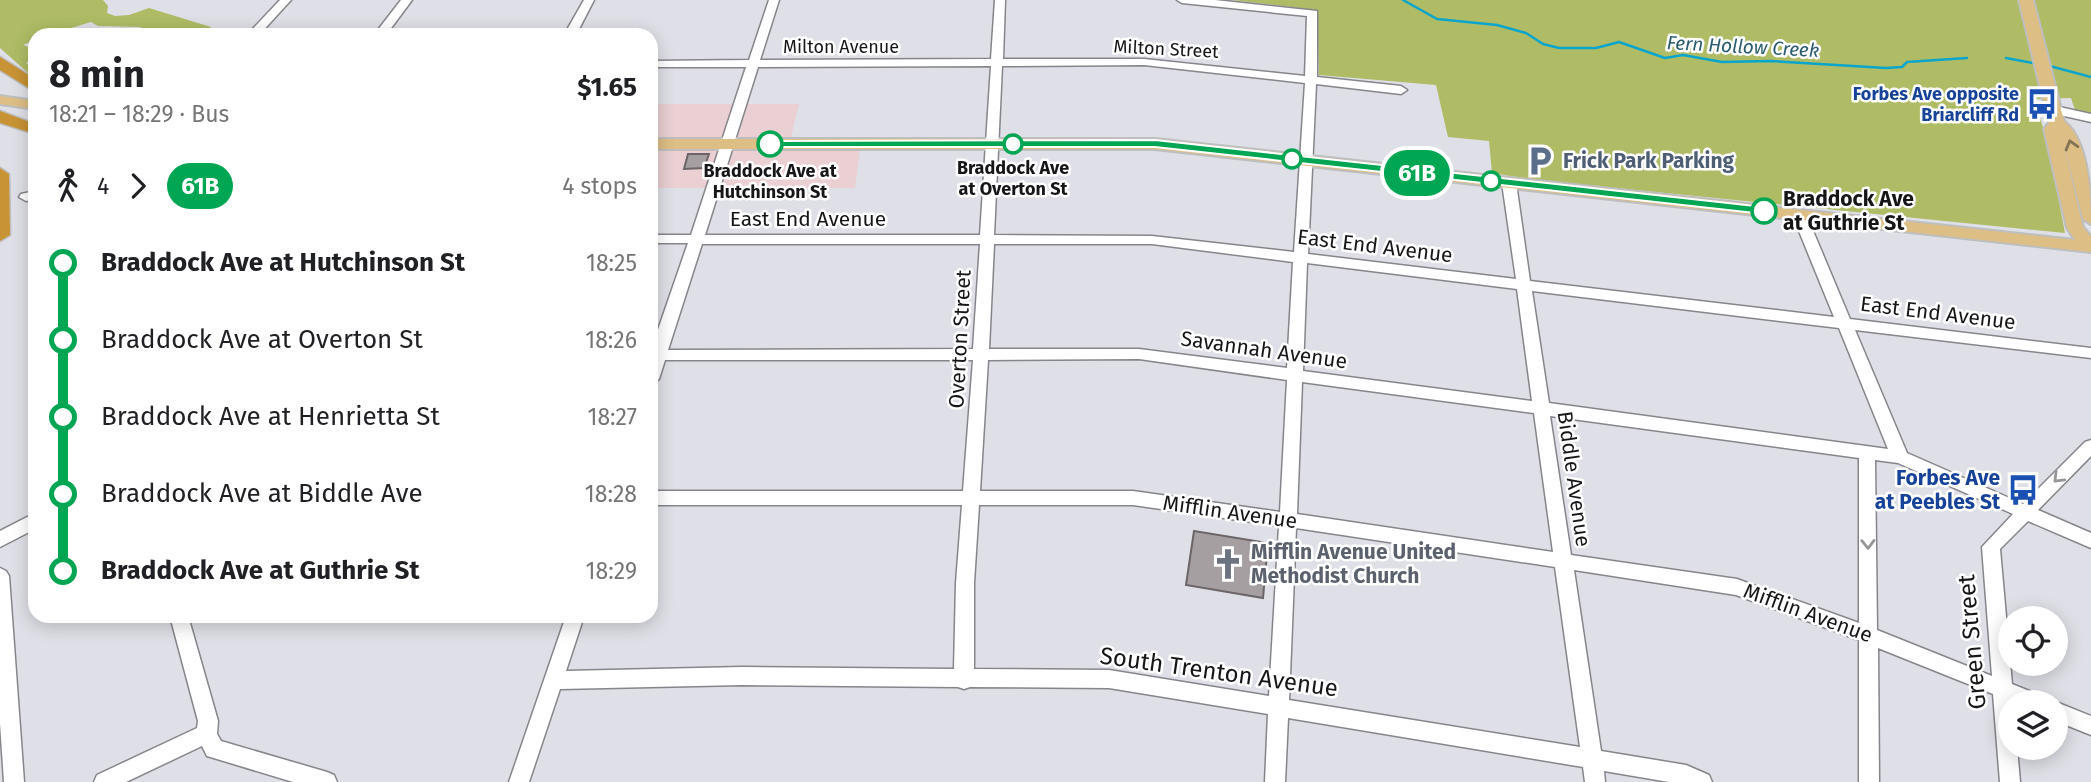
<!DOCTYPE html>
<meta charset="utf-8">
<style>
:root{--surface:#fff;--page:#f2f2f2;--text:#202124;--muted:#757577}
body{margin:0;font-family:"Fira Sans",sans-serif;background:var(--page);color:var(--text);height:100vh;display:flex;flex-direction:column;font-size:26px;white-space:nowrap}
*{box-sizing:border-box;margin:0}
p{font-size:23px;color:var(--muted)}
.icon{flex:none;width:38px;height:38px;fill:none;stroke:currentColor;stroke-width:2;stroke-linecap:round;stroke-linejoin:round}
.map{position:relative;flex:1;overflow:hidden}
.sheet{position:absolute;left:28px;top:28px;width:630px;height:595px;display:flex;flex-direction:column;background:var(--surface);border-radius:21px;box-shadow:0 4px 18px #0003}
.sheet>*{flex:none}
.badge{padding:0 14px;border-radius:23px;font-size:24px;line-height:46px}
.tools{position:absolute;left:1998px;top:606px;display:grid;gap:14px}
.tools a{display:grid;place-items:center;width:70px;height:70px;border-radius:50%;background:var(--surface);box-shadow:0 4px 18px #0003;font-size:35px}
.map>.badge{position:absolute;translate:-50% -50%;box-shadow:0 0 0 4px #fff}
.legs{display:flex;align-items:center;gap:10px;height:77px;padding:0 21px;font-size:23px}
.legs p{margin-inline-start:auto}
.overview{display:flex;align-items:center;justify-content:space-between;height:119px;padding:0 21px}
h1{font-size:38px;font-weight:700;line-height:52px}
ul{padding:0 21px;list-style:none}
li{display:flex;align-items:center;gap:24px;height:77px;font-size:26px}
li i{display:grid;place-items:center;width:10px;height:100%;margin:0 9px;background:currentColor}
li i::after{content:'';width:18px;height:18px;margin:-9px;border:5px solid;border-radius:50%;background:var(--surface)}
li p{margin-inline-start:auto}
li:first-child i{background:linear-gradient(#0000 50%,currentColor 0)}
li:last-child i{background:linear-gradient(currentColor 50%,#0000 0)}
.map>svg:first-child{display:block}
.commercial{fill:#eacfd3}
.green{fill:#afbc65}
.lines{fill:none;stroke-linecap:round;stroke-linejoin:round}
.stream{stroke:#09a5cd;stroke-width:2.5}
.building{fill:#a69fa2;stroke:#6b6568;stroke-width:2}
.minor-casing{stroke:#85858b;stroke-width:3}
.major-casing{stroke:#bebebf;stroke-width:4}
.highway-casing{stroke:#bebebf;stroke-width:3}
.minor{fill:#fff;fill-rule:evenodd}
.major{fill:#ddbe85;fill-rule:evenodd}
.highway{fill:#c79334;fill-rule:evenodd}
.oneway{stroke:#837254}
.oneway2{stroke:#969698}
.line-1{fill:#00a651;stroke:#fff;stroke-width:2}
.stop-1-dot{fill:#fff;stroke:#00a651;stroke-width:3.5}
.labels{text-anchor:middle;stroke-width:5;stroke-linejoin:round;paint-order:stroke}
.far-street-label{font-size:18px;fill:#161619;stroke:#fff}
.far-transit-label{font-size:18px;font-weight:bold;fill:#164399;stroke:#fff;text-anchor:end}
.far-stop-label{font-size:18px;font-weight:bold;fill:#161619;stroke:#fff}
.far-water-label{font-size:19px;font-style:italic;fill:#295c6e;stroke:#fff}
.service-label{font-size:21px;font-weight:bold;fill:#4e5e75;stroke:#fff;text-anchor:start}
.stop-label{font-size:21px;font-weight:bold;fill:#161619;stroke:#fff;text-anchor:start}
.street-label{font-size:21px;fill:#161619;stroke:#fff}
.transit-label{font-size:21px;font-weight:bold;fill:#164399;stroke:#fff;text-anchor:end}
.worship-label{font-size:21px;font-weight:bold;fill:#5b616d;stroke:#fff;text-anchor:start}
.near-street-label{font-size:24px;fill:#161619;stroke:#fff}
</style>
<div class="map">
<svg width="2091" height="782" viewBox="0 0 2091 782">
<rect width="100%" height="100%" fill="#dfe0e7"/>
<path class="commercial" d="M651,104H799L788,149L860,151L855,188H651Z"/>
<g class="green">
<path d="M0,0H103L108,6L107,13L115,16L129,15L149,8L211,27L202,35H153L140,27L98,26L91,22L48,35H35V40L23,45L35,49V58L26,63L35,69V79L0,48Z"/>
<path d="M1232,0H2091V113L2075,110L2071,98L2034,99L2047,140L2065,233L1536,180L1492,173L1489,141L1448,137L1436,85L1319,75L1317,10Z"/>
</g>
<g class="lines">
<g class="stream">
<path d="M1403,0L1437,19L1497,25L1526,33L1543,44L1559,48H1596L1619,42L1665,58L1683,55L1722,62L1771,61L1886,68L1902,67L1907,62L1967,58"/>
<path d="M2006,58L2038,64"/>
<path d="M2046,65L2091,77"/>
</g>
</g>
<g class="building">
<path d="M688,154H709L704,168L684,169Z"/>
<path d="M1194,531L1268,543L1263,598L1186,585Z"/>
</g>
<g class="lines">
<defs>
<g id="minor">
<path d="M280,0H291L259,35H247Z"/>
<path d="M401,0H412L386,35H374Z"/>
<path d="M584,0H594L576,35H564Z"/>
<path d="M769,0H779L760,60L991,59L995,0H1005L1003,59H1144L1305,76L1307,16L1182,3L1177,0H1215L1317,11V77L1401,86L1407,90L1401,94L1316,84L1308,254L1516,279L1502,183L1509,179L1516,183L1530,281L1834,317L1792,214L1799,210L1806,214L1850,319L2091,348V358L1855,330L1907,453L2023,504L2085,442L2091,440V456L2038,510L2091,533V548L2028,521L2000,549L2012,684L2042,696L2045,702H2011V747H2017L2020,782H2000L1993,694L1878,648L1879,782H1859V640L1736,595L1574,570L1601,751L1686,765L1709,775L1712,782H1669L1604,771L1605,782H1585L1583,767L1288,718L1285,782H1265L1268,714L1109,688L970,687L964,689L958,687L742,685L560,689L529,782H509L566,616H584L566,671L742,667L954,669L956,583L962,505H651V491H963L973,360H665L659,379L651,385V350L688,243H651V235H691L746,67H651V61L749,60ZM1144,65L1305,83L1294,252L1152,236L994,235L1002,66ZM991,66L980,235H705L758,67ZM702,244H980L973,349L668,350ZM994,244H1152L1293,262L1287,368L1139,349H989ZM1307,263L1517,289L1532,401L1303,371ZM1532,291L1839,328L1888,449L1549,403ZM1139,359L1287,380L1280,512L1133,491H980L988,360ZM1302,382L1534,413L1553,552L1297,514ZM1550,416L1859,458V623L1737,579L1571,555ZM1875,460L1898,463L2013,514L1982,547L1992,676L1877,630ZM979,505H1133L1279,526L1269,696L1109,670L974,669V583ZM1296,528L1555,567L1580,747L1289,700Z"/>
<path d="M2055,106L2091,114V122L2051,113V107Z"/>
<path d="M35,191V199L26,201L19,197L21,194Z"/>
<path d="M35,513V529L0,547V531Z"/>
<path d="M0,568L6,571L9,576L24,782H4L0,723Z"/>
<path d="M170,616H188L218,721L217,734L221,741L327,772L334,775L337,782H293L207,756L202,746L126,782H94L97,775L197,728L198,721Z"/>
<path d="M2056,702L2091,716V735L2056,721Z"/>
</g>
<g id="major">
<path d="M2019,0H2033L2064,121C2089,141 2091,194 2091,224L2083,219L2061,134L2083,227L2091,237V252L1155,149H651V139H1155L2075,240L2067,228L2044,129L2049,123Z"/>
<path d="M0,96L35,101V109L0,104Z"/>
</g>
<g id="highway">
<path d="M0,57L35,79V92L0,70Z"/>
<path d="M0,111L35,124V134L0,123Z"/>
<path d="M0,168L9,174L10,235L0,241Z"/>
</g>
</defs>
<use href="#minor" class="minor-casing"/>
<use href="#major" class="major-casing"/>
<use href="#highway" class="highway-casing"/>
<use href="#minor" class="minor"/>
<use href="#major" class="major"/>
<use href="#highway" class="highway"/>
</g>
<defs><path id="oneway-chevron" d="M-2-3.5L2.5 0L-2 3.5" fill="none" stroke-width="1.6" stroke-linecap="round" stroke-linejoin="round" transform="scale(1.75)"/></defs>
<use class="oneway" href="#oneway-chevron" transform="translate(2071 145) rotate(-106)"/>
<g class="oneway2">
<use href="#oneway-chevron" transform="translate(2058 478) rotate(135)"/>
<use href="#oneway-chevron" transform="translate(1868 544) rotate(89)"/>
</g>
<path class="line-1" d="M1155,140L1764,207L1770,211L1764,214L1155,147H770L764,144L770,141Z"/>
<defs>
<symbol id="bus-bare" viewBox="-9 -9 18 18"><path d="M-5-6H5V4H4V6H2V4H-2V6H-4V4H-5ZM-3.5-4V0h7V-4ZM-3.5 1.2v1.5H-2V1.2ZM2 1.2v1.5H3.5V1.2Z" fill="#1a4fb4" stroke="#fff" stroke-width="2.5" paint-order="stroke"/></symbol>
<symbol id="parking-bare" viewBox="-9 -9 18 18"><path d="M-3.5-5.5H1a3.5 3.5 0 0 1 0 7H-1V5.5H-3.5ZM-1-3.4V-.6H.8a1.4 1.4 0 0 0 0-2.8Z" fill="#5c6f8a" stroke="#fff" stroke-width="2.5" paint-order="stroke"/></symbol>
<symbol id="church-bare" viewBox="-9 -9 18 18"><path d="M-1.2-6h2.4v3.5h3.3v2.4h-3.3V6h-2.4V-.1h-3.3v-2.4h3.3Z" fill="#6b7280" stroke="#fff" stroke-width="2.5" paint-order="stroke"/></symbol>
</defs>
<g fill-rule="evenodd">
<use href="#bus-bare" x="2020" y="82" width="44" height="44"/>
<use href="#parking-bare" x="1518" y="139" width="44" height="44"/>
<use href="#bus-bare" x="2001" y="468" width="44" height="44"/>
<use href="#church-bare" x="1206" y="542" width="44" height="44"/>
</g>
<g class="stop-1-dot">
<circle cx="770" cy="144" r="12"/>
<circle cx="1013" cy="144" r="9"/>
<circle cx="1292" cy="159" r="9"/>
<circle cx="1491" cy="181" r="9"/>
<circle cx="1764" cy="211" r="12"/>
</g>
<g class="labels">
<g class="far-street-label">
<text x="841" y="53">Milton Avenue</text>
<text transform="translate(1166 49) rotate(3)" y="6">Milton Street</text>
</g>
<g class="far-transit-label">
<text x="2019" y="100">Forbes Ave opposite<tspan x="2019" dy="21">Briarcliff Rd</tspan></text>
</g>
<g class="far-stop-label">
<text x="1013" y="174">Braddock Ave<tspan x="1013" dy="21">at Overton St</tspan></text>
<text x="770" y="177">Braddock Ave at<tspan x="770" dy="21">Hutchinson St</tspan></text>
</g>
<g class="far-water-label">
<text transform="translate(1743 46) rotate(3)" y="7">Fern Hollow Creek</text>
</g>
<g class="service-label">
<text x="1563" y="168">Frick Park Parking</text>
</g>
<g class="stop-label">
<text x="1783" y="206">Braddock Ave<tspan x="1783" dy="24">at Guthrie St</tspan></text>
</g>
<g class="street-label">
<text x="808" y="226">East End Avenue</text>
<text transform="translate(1375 246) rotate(7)" y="7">East End Avenue</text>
<text transform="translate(1938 313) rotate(7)" y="7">East End Avenue</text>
<text transform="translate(960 339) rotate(-87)" y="7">Overton Street</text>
<text transform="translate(1264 350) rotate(8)" y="7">Savannah Avenue</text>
<text transform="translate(1574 479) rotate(82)" y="7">Biddle Avenue</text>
<text transform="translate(1230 512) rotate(8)" y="7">Mifflin Avenue</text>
<text transform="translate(1808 613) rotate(20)" y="7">Mifflin Avenue</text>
</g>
<g class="transit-label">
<text x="2000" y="485">Forbes Ave<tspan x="2000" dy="24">at Peebles St</tspan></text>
</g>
<g class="worship-label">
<text x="1251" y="559">Mifflin Avenue United<tspan x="1251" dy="24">Methodist Church</tspan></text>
</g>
<g class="near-street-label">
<text transform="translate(1972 642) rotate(-95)" y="8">Green Street</text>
<text transform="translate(1219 672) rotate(8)" y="8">South Trenton Avenue</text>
</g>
</g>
</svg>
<div class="tools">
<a><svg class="icon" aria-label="locate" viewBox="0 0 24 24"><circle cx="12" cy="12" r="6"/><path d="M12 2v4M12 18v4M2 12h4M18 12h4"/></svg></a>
<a><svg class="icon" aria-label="layers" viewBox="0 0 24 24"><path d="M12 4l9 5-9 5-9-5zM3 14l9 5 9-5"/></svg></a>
</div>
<b class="badge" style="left:1417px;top:173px;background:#00a651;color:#fff">61B</b>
<section class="sheet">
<div class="overview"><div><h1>8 min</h1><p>18:21 – 18:29 · Bus</p></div><b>$1.65</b></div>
<div class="legs"><svg class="icon" aria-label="walk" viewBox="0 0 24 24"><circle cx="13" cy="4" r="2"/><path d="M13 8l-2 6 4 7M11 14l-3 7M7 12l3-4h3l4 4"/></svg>4<svg class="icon" aria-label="forward" viewBox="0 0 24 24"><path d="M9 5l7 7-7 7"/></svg><b class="badge" style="background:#00a651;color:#fff">61B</b><p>4 stops</p></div>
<ul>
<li><i style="color:#00a651"></i><b>Braddock Ave at Hutchinson St</b><p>18:25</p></li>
<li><i style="color:#00a651"></i><span>Braddock Ave at Overton St</span><p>18:26</p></li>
<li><i style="color:#00a651"></i><span>Braddock Ave at Henrietta St</span><p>18:27</p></li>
<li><i style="color:#00a651"></i><span>Braddock Ave at Biddle Ave</span><p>18:28</p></li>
<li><i style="color:#00a651"></i><b>Braddock Ave at Guthrie St</b><p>18:29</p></li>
</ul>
</section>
</div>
